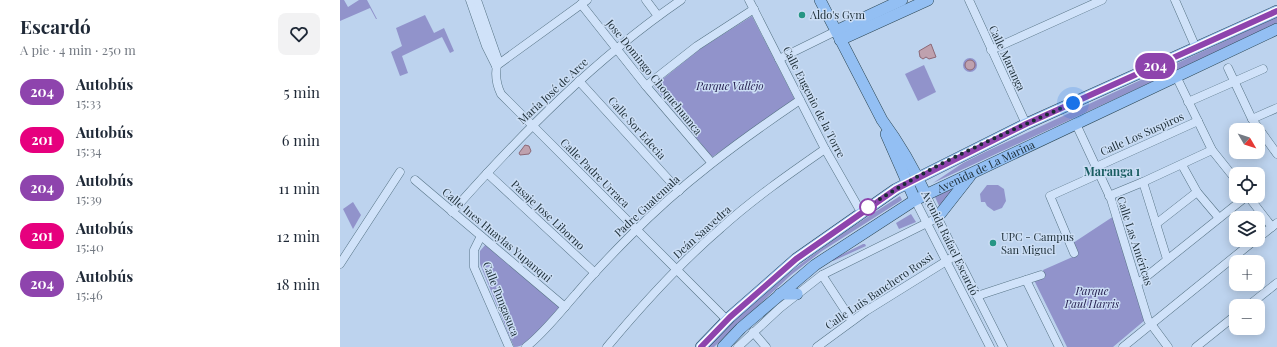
<!DOCTYPE html>
<html lang="es">
<meta charset="utf-8">
<style>
:root{--surface:#fff;--page:#f2f2f3;--text:#1f2937;--muted:#747a83}
body{margin:0;font-family:"Playfair Display",serif;background:var(--page);color:var(--text);height:100vh;display:flex;flex-direction:column;font-size:15px;white-space:nowrap}
*{box-sizing:border-box;margin:0}
p{font-size:13px;color:var(--muted)}
.icon{flex:none;width:22px;height:22px;fill:none;stroke:currentColor;stroke-width:2;stroke-linecap:round;stroke-linejoin:round}
.map{position:relative;flex:1;overflow:hidden}
.details{display:flex;flex-direction:column;background:var(--surface);width:340px}
.details>*{flex:none}
.badge{padding:0 8px;border-radius:13px;font-size:14px;line-height:26px}
.needle{width:26px;rotate:129deg}
.tools{position:absolute;left:889px;top:123px;display:grid;gap:8px}
.tools a{display:grid;place-items:center;width:36px;height:36px;border-radius:8px;background:var(--surface);box-shadow:0 2px 10px #0003;font-size:20px}
.you{position:absolute;width:20px;height:20px;margin:-10px;border:3px solid #fff;border-radius:50%;background:#1a73e8;box-shadow:0 0 0 6px #1a73e833}
.map>.badge{position:absolute;translate:-50% -50%;box-shadow:0 0 0 2px #fff}
.round{display:grid;place-items:center;flex:none;width:42px;height:42px;border-radius:8px;background:var(--page)}
.overview{display:flex;align-items:center;justify-content:space-between;height:68px;padding:0 20px}
h1{font-size:19px;font-weight:700;line-height:30px}
ul{padding:0;list-style:none}
li{display:flex;align-items:center;gap:12px;height:48px;padding:0 20px}
li div{flex:1}
li b{display:block;font-size:15px}
li em{font-style:normal}
li .badge{min-width:44px;font-weight:700;text-align:center}
main{display:flex;flex:1;min-height:0}
.map>svg:first-child{display:block}
.green{fill:#9193cb}
.water{fill:#bfa1ae;stroke:#8c6876}
.lines{fill:none;stroke-linecap:round;stroke-linejoin:round}
.minor-casing{stroke:#567385;stroke-width:9}
.major-casing{stroke:#2b4653;stroke-width:12}
.minor{stroke:#d0e2f9;stroke-width:8}
.major{stroke:#93bff3;stroke-width:11}
.line-casing{stroke:#fff;stroke-width:9}
.line{stroke:#8e44ad;stroke-width:6}
.walk{stroke:#1b2c35;stroke-width:4;stroke-dasharray:0 7.2}
.poi-dot{fill:#269584;stroke:#ccdef5;stroke-width:1.5}
.stop-dot{fill:#fff;stroke:#8e44ad;stroke-width:2}
.labels{text-anchor:middle;stroke-width:3;stroke-linejoin:round;paint-order:stroke}
.poi-label{font-size:11px;fill:#1b2c35;stroke:#ccdef5;text-anchor:start}
.street-label{font-size:11px;fill:#1b2c35;stroke:#ccdef5}
.park-label{font-size:11px;font-style:italic;fill:#272151;stroke:#ccdef5}
.neighbourhood-label{font-size:12px;font-weight:bold;fill:#1a5d61;stroke:#ccdef5}
</style>
<main>
<section class="details">
<div class="overview"><div><h1>Escardó</h1><p>A pie · 4 min · 250 m</p></div><a class="round"><svg class="icon" aria-label="heart" viewBox="0 0 24 24"><path d="M12 20l-8-8c-3-5 5-10 8-4 3-6 11-1 8 4z"/></svg></a></div>
<ul>
<li><span class="badge" style="background:#8e44ad;color:#fff">204</span><div><b>Autobús</b><p>15:33</p></div><em>5 min</em></li>
<li><span class="badge" style="background:#e6007e;color:#fff">201</span><div><b>Autobús</b><p>15:34</p></div><em>6 min</em></li>
<li><span class="badge" style="background:#8e44ad;color:#fff">204</span><div><b>Autobús</b><p>15:39</p></div><em>11 min</em></li>
<li><span class="badge" style="background:#e6007e;color:#fff">201</span><div><b>Autobús</b><p>15:40</p></div><em>12 min</em></li>
<li><span class="badge" style="background:#8e44ad;color:#fff">204</span><div><b>Autobús</b><p>15:46</p></div><em>18 min</em></li>
</ul>
</section>
<div class="map">
<svg width="937" height="347" viewBox="0 0 937 347">
<rect width="100%" height="100%" fill="#bdd3ee"/>
<g class="green">
<path d="M0,0H4L8,7L19,0H27L37,19H36L30,8L0,21Z"/>
<path d="M85,15L94,33L104,28L114,51L110,53L102,37L62,56L68,73L60,76L51,52L62,46L56,28Z"/>
<path d="M412,16L455,100L372,157L314,86L360,49Z"/>
<path d="M937,17V24L593,183L623,163L645,152Z"/>
<circle cx="630" cy="65" r="7"/>
<path d="M584,65L596,92L578,101L565,74Z"/>
<path d="M619,185L600,208L595,197Z"/>
<path d="M647,185H658L664,189L666,201L662,208L654,211L647,206L645,202H641L640,194Z"/>
<path d="M560,196L562,200L482,251L451,275L374,347H368C426,285 489,241 560,196Z"/>
<path d="M13,202L21,215L13,229L3,209Z"/>
<path d="M571,214L576,222L559,229L556,223Z"/>
<path d="M774,216L805,320L773,347H727L694,280L705,276L703,270L737,255L733,243Z"/>
<path d="M146,244L220,307C210,319 191,347 174,347L140,264V251Z"/>
<path d="M523,244H525L526,246L493,261V259Z"/>
</g>
<g class="water">
<path d="M591,44L596,57L589,59L586,57L583,59L580,57L579,51Z"/>
<circle cx="630" cy="65" r="5"/>
<path d="M185,145L189,146L191,151L189,154L180,155L179,153Z"/>
</g>
<g class="lines">
<defs>
<g id="minor">
<path d="M130,0L146,46L156,66"/>
<path d="M137,0L158,60C155,71 156,84 161,94L387,320"/>
<path d="M306,0L318,16"/>
<path d="M409,0L485,149L521,212"/>
<path d="M629,0L686,124"/>
<path d="M835,0L856,48"/>
<path d="M241,4L306,86L371,162"/>
<path d="M651,50L762,0"/>
<path d="M439,59L496,31"/>
<path d="M156,66L247,0"/>
<path d="M888,68L912,119L937,154"/>
<path d="M836,76L872,150L896,180"/>
<path d="M239,81L339,191"/>
<path d="M306,86L357,46L414,9"/>
<path d="M848,102L923,69"/>
<path d="M912,119L937,108"/>
<path d="M736,124L771,199L808,320L828,347"/>
<path d="M842,165L857,192L879,218"/>
<path d="M756,167L858,121"/>
<path d="M147,173L255,273"/>
<path d="M75,180L225,307"/>
<path d="M803,182L827,259"/>
<path d="M586,195L663,347"/>
<path d="M769,196L803,182L872,150"/>
<path d="M908,196L932,227"/>
<path d="M575,200L650,347"/>
<path d="M112,212C181,134 255,59 341,0"/>
<path d="M816,224L857,192"/>
<path d="M141,236L134,250V267L169,347"/>
<path d="M918,238L937,223"/>
<path d="M734,253L710,196L759,174"/>
<path d="M0,264L60,172"/>
<path d="M482,275L512,321"/>
<path d="M686,280L719,347"/>
<path d="M797,284L907,196"/>
<path d="M637,296L701,275"/>
<path d="M908,306L937,283"/>
<path d="M413,332L426,347"/>
<path d="M186,347C205,332 220,312 236,294C253,274 271,255 290,236C342,183 398,142 460,100"/>
<path d="M267,347C302,305 339,264 381,228C413,199 449,174 485,149"/>
<path d="M398,347L440,308L482,275L597,218"/>
<path d="M477,347L526,311L616,255"/>
<path d="M783,347L915,240"/>
<path d="M856,347L896,315"/>
</g>
<g id="major">
<path d="M480,0L542,120C559,143 574,169 586,195"/>
<path d="M496,31L562,0"/>
<path d="M500,40L588,0"/>
<path d="M546,134L575,200"/>
<path d="M597,218L630,176"/>
<path d="M440,294H457"/>
<path d="M361,347L390,317L456,259L556,189L686,124L937,11"/>
<path id="s1" d="M383,347L401,328L475,265L575,200L937,29"/>
</g>
</defs>
<use href="#minor" class="minor-casing"/>
<use href="#major" class="major-casing"/>
<use href="#minor" class="minor"/>
<use href="#major" class="major"/>
</g>
<g class="lines">
<defs>
<path id="line" d="M361,347L390,317L456,259L556,189L686,124L937,11"/>
</defs>
<use href="#line" class="line-casing"/>
<use href="#line" class="line"/>
<path class="walk" d="M528,207C591,164 664,134 733,103"/>
</g>
<g class="poi-dot">
<circle cx="462" cy="15" r="4"/>
<circle cx="653" cy="243" r="4"/>
</g>
<circle class="stop-dot" cx="528" cy="207" r="8"/>
<g class="labels">
<g class="poi-label">
<text x="470" y="19">Aldo's Gym</text>
<text x="661" y="241">UPC - Campus<tspan x="661" dy="13">San Miguel</tspan></text>
</g>
<g class="street-label">
<text transform="translate(667 58) rotate(65)" y="4">Calle Maranga</text>
<text transform="translate(314 77) rotate(51)" y="4">Jose Domingo Choquehuanca</text>
<text transform="translate(213 91) rotate(-43)" y="4">María José de Arce</text>
<text transform="translate(474 102) rotate(63)" y="4">Calle Eugenio de la Torre</text>
<text transform="translate(297 128) rotate(48)" y="4">Calle Sor Edecia</text>
<text transform="translate(802 134) rotate(-24)" y="4">Calle Los Suspiros</text>
<text dy="4" stroke="none"><textPath href="#s1" startOffset="321">Avenida de La Marina</textPath></text>
<text transform="translate(255 173) rotate(45)" y="4">Calle Padre Urraca</text>
<text transform="translate(307 206) rotate(-43)" y="4">Padre Guatemala</text>
<text transform="translate(208 215) rotate(43)" y="4">Pasaje Jose Liborno</text>
<text transform="translate(362 232) rotate(-42)" y="4">Deán Saavedra</text>
<text transform="translate(157 235) rotate(40)" y="4">Calle Ines Huaylas Yupanqui</text>
<text transform="translate(795 241) rotate(72)" y="4">Calle Las Américas</text>
<text transform="translate(610 243) rotate(64)" y="4">Avenida Rafael Escardó</text>
<text transform="translate(539 291) rotate(-34)" y="4">Calle Luis Banchero Rossi</text>
<text transform="translate(161 299) rotate(68)" y="4">Calle Tungasuca</text>
</g>
<g class="park-label">
<text x="390" y="90">Parque Vallejo</text>
<text x="752" y="295">Parque<tspan x="752" dy="13">Paul Harris</tspan></text>
</g>
<g class="neighbourhood-label">
<text x="772" y="176">Maranga 1</text>
</g>
</g>
</svg>
<div class="tools">
<a><svg class="needle" viewBox="-14 -14 28 28"><path d="M0-13l5 13h-10z" fill="#e53935"/><path d="M0 13l5-13h-10z" fill="#747a83"/></svg></a>
<a><svg class="icon" aria-label="locate" viewBox="0 0 24 24"><circle cx="12" cy="12" r="6"/><path d="M12 2v4M12 18v4M2 12h4M18 12h4"/></svg></a>
<a><svg class="icon" aria-label="layers" viewBox="0 0 24 24"><path d="M12 4l9 5-9 5-9-5zM3 14l9 5 9-5"/></svg></a>
<a>+</a>
<a>−</a>
</div>
<div class="you" style="left:733px;top:103px"></div>
<b class="badge" style="left:815px;top:66px;background:#8e44ad;color:#fff">204</b>
</div>
</main>
